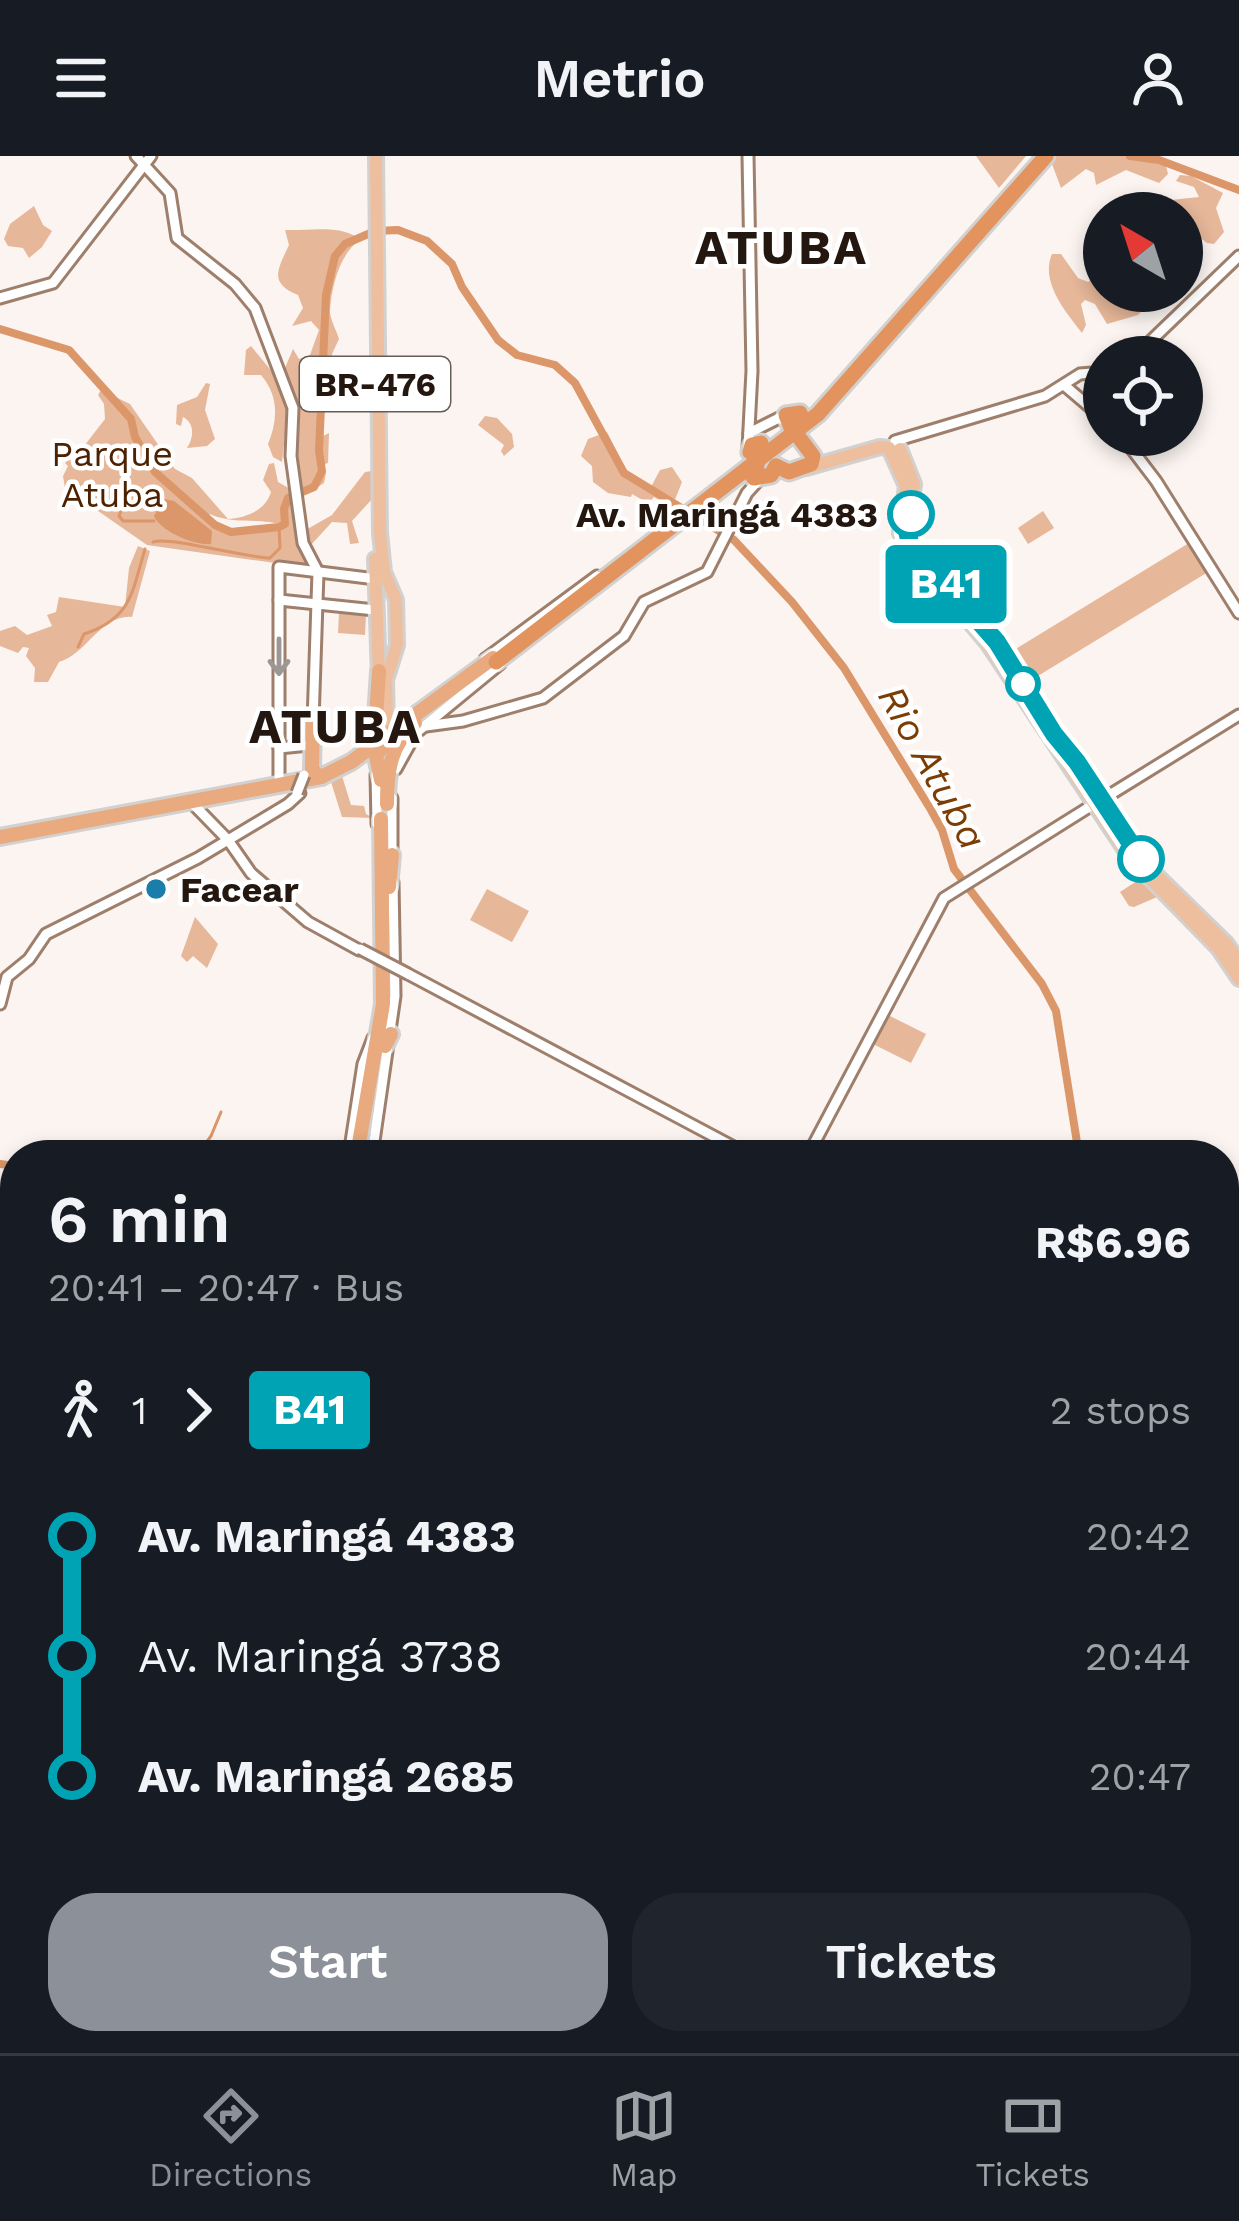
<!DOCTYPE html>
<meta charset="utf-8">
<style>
:root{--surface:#171b24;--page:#20242c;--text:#f1f3f6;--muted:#9ea1a6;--line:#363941;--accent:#8c9099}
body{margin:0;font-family:"Work Sans",sans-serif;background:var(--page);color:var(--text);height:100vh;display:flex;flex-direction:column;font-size:45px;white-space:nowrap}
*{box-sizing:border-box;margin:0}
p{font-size:39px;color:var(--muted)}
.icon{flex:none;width:66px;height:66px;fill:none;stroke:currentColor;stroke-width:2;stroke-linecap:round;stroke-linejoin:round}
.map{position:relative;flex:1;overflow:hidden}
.side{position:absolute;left:0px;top:984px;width:1239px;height:915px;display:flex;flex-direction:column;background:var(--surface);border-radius:48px 48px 0 0;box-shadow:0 6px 18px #0003}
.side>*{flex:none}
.badge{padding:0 24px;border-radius:9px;font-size:42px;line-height:78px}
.needle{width:78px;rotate:321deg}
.buttons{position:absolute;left:1083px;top:36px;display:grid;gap:24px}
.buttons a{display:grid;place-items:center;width:120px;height:120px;border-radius:50%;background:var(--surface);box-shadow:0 6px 18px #0003;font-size:60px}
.map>.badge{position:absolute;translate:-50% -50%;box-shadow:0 0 0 6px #fff}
.legs{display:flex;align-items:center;gap:18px;height:132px;padding:0 48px;font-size:39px}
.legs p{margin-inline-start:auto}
.summary{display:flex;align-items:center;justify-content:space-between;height:204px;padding:0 48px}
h1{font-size:66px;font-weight:600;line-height:90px}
.action{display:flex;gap:24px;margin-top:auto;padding:24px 48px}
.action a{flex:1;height:138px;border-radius:48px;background:var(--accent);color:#fff;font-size:48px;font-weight:600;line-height:138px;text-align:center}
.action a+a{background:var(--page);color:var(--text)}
ul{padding:0 48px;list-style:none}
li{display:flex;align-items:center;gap:42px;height:120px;font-size:45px}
li i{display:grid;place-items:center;width:18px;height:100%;margin:0 15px;background:currentColor}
li i::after{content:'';width:30px;height:30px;margin:-15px;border:9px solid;border-radius:50%;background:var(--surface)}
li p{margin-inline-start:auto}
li:first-child i{background:linear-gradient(#0000 50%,currentColor 0)}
li:last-child i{background:linear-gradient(currentColor 50%,#0000 0)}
header{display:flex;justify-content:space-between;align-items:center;height:156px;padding:0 48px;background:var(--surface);font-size:54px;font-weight:600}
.tab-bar{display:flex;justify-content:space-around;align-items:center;height:168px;border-top:3px solid var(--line);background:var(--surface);font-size:33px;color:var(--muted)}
.tab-bar a{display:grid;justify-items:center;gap:6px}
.tab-bar .selected{color:var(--accent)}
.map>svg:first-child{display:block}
.green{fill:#e6b799;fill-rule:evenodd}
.water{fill:#db9669}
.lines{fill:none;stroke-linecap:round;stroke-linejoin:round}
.stream{stroke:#db9669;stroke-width:3}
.river{stroke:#db9669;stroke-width:8}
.taxiway{stroke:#aca49f;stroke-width:6}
.runway{stroke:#aca49f;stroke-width:15}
.secondary-casing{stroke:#9e7f6c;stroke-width:15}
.primary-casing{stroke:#d3d1cf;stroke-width:18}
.trunk-casing{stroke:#d3d1cf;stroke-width:20}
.motorway-casing{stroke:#d3d1cf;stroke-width:21}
.secondary{stroke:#fff;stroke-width:9}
.primary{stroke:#eebf9e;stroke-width:12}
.trunk{stroke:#e8aa7e;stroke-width:14}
.motorway{stroke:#e3945e;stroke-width:15}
.secondary-bridge-casing{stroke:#9e7f6c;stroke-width:15;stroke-linecap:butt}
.secondary-bridge{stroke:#fff;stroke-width:9}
.oneway{stroke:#9c9793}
.line-1-casing{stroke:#fff;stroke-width:27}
.line-1{stroke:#00a3b4;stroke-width:18}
.stop-1-dot{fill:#fff;stroke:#00a3b4;stroke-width:6}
.poi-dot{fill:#1b7da9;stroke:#fff;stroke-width:4.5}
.labels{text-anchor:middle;stroke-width:9;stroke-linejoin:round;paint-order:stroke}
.shield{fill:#fff;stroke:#655d58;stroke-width:3}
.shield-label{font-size:33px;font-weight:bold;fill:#231710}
.park-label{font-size:36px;fill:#4e2200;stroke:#fff}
.stop-label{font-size:36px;font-weight:bold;fill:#231710;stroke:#fff;text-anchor:end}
.poi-label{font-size:36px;font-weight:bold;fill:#231710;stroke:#fff;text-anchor:start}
.water-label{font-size:39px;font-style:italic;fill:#7c3d05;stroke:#fff}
.district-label{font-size:48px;font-weight:bold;letter-spacing:3px;fill:#231710;stroke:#fff}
</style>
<header><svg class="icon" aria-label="menu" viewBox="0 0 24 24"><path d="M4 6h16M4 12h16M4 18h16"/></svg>Metrio<svg class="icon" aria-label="person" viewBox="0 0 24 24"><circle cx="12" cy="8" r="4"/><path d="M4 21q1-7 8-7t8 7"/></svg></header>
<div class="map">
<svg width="1239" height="1897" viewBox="0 0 1239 1897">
<rect width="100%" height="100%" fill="#fbf4f0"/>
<g class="green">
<path d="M976,0H1026L999,32Z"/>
<path d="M1049,0H1130L1166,10L1168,18L1159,27L1126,14L1096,29L1094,17L1086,13L1061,32Z"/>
<path d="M1180,19L1191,20L1223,37L1216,52L1224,76L1214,88L1207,87L1182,67V57H1168L1171,44L1199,41L1194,31L1176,25Z"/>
<path d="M34,50L43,69L52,75L42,91L29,102L23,92L8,90L4,83L10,68Z"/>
<path d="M285,74C306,75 336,69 355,80L357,86C339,101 332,130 330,153C329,161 336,173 339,183L332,198L330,227L321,234L326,252L318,274L321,281L329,277L328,307L319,310L326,317L324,327L305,339C284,301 302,252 285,212L293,193L299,203L310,199L319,174L311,165L292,170L303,152L298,139C268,127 278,113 289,89Z"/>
<path d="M1104,96V135H1125L1129,143L1144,153L1138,159L1107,168L1095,148L1085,144L1081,148L1086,169L1082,177C1065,155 1040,126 1052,98H1061L1078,122L1088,126L1095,121L1094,105Z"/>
<path d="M251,190L279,224L288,251L282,306L273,301L268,288C278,264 279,240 261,219H244L246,194Z"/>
<path d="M206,227L210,228L205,254L215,283L207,290L187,292C194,282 195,267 183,261L181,270L176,268L177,249L197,241Z"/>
<path d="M101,234L130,248L175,313L192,322L228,363C246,362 266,354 271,336L263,324L269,308L274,307L278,326L292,334L290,337L312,409L310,412L147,389L65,332L63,320L68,310L65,307L70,301L74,303L105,263L104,248L98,239ZM210,358C236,370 260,360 285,370L227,377L206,364Z"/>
<path d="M485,260L497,262L512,278L514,291L504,300L501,295L504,289L478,269Z"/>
<path d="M607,276L628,318L651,331L660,314L672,311L682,326L672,351L654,341L648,347L632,338L631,341L608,337L593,326L592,310L581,300L588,283Z"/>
<path d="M372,315V343L352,365L359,387L350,388L347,367L332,366L310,390L309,398L304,375L332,359L365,316Z"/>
<path d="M1043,355L1054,372L1028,388L1018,372Z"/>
<path d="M1189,387L1208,416L1028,526L1009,497Z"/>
<path d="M138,390L150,395L132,461C101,458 86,499 59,506L48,526H34L35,512L26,500L29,492L23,491L18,497L0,490V475L15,470L27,479L52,470L47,459L56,456L59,441L125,451L129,412Z"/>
<path d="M339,457L366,458L365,479L338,477Z"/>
<path d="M342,620L351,649L364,650L366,658L373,662L342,661L331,626Z"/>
<path d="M1143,721L1158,736L1157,741L1134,751L1129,750L1120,736Z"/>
<path d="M487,733L529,755L512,786L470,764Z"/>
<path d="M195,761L218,788L207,812L193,800L187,806L181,800Z"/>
<path d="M886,858L926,878L911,907L871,887Z"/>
<path d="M682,1884H1007L1029,1897H704Z"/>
</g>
<path class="water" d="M164,343L174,345L212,375L211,388C195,390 160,375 154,360Z"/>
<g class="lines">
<g class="stream">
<path d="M124,347L119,360L123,365H154"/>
<path d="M153,386C168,380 242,401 270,402L280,392L279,371"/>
<path d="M78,491L84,478C132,462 132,436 145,393"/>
<path d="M197,999L211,980L221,956"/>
<path d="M926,1884L932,1893"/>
<path d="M274,1887L293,1884"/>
<path d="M1147,1897L1153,1884"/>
</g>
<g class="river">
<path d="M1130,0L1159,4L1239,34"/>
<path d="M0,173L69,194L131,263L135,281L155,316L215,369L231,376L279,371L285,368L284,353L288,342L314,331L322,315L319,295L326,139L335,100L345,88L375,75L398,74L427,85L452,108L462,131L498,184L517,199L555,209L575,227L624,317L734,384L792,446L844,512L931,654L942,674L954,713L1042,828L1056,855L1079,999"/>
<path d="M0,1008L15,1010"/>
<path d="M1224,1186L1228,1228L1239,1248"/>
<path d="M1224,1688L1239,1684"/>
</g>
<g class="taxiway">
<path d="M13,1405L15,1409"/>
<path d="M0,1480L7,1499"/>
</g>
<path class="runway" d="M0,1520L15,1528"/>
<defs>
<g id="secondary">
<path d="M136,0L170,37L177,82L235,128L255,152L293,252L291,300L303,387L318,416"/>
<path d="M748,0L752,215L748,292"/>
<path d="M0,142L53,127L151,0"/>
<path d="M1134,201L1239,100"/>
<path d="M1064,229L1104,263"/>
<path d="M749,277L779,262L786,265"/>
<path d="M1121,279L1156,325L1239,457"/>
<path d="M895,285L1045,240L1080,218L1104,216"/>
<path d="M279,444L375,454"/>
<path d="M485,503L597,420"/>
<path d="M313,566L318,416"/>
<path d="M426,570L463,565L543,542L624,480L644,446L707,416L747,337L758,325"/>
<path d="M279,592L309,589"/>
<path d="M396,613L416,577L500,508"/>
<path d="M376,618L377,668"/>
<path d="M279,631V411L376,423"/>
<path d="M1103,643L1239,559"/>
<path d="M193,648L228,684L251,717L308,766L359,794"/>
<path d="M392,703V642"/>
<path d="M408,818L749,999"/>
<path d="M0,848L7,821L29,803L46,778L198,702L288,648L300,637"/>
<path d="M349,999L363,908L373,882"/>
<path d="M372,999L395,840L393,726"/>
<path d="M808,999L944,742L1094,648"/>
<path d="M0,1773L15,1777"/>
<path d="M0,1827L15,1831"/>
<path d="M262,1897L270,1884"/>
</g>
<g id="primary">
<path d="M376,0L380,377L384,416L396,444L397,489L386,524L387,571"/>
<path d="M889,292L906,330L900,377L908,393L988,488L1131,703L1218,792L1239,823"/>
<path d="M900,293L914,328L910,360"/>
<path d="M806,312L880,291L889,292"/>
<path d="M375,403L379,521"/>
<path d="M929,409L990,477L1030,539"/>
<path d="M1057,582L1144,707L1226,787L1239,805"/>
</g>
<g id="trunk">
<path d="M313,563L312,614L321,621"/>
<path d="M366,592L376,562L379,515"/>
<path d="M381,624L376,600L387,584"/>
<path d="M387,648C387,616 390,589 415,567"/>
<path d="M0,681L321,621L351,606L493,502"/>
<path d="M389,731L392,699"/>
<path d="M385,890L391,878"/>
<path d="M357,999L383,848L381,663"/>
<path d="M1224,1822L1239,1813"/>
<path d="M613,1884L619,1897"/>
<path d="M627,1884L631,1897"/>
<path d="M1106,1897L1127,1884"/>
</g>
<g id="motorway">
<path d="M791,272L786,259L800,257L803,263L795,273"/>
<path d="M761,287L752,289L750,296L756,300L765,297"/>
<path d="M757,309L750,317L754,322L771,319L776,310"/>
<path d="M776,310L789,316L811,308L813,300L798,280"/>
<path d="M496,506L818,258L1046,0"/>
</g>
</defs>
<use href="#secondary" class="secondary-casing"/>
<use href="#primary" class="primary-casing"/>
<use href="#trunk" class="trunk-casing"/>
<use href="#motorway" class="motorway-casing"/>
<use href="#secondary" class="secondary"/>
<use href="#primary" class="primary"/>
<use href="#trunk" class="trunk"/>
<use href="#motorway" class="motorway"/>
<defs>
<g id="secondary-bridge">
<path d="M297,637L304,619"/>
<path d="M360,793L408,818"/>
</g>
</defs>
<use href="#secondary-bridge" class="secondary-bridge-casing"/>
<use href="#secondary-bridge" class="secondary-bridge"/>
</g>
<defs><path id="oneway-shaft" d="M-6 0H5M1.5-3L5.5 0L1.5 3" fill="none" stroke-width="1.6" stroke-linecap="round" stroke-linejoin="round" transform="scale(3)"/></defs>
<use class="oneway" href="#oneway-shaft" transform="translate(279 501) rotate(90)"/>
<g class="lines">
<defs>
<path id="line-1" d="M911,358L907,375L910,387L997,486L1054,578L1077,606L1141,703"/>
</defs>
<use href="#line-1" class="line-1-casing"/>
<use href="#line-1" class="line-1"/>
</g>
<g class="stop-1-dot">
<circle cx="911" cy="358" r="21"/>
<circle cx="1023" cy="528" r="15"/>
<circle cx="1141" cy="703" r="21"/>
</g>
<circle class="poi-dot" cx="156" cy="733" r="12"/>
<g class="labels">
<rect class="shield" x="300" y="201" width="150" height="54" rx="9"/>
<g class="shield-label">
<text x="375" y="240">BR-476</text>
</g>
<g class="park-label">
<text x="112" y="310">Parque<tspan x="112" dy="41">Atuba</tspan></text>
</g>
<g class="stop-label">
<text x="878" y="371">Av. Maringá 4383</text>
</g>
<g class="poi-label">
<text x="180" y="746">Facear</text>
</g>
<g class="water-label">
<text transform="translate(933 611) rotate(61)" y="14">Rio Atuba</text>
</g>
<g class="district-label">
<text x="782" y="108">ATUBA</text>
<text x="336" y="587">ATUBA</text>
</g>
</g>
</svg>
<div class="buttons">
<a><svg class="needle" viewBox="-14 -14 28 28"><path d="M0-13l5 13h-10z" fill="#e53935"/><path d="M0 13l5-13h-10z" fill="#9ea1a6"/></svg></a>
<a><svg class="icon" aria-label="locate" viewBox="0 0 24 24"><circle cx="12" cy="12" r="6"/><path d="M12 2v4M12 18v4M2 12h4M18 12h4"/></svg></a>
</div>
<b class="badge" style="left:946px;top:428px;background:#00a3b4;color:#fff">B41</b>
<section class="side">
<div class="summary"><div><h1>6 min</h1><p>20:41 – 20:47 · Bus</p></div><b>R$6.96</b></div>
<div class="legs"><svg class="icon" aria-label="walk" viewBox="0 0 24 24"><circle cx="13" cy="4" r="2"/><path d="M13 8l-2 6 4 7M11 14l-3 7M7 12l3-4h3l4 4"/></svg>1<svg class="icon" aria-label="forward" viewBox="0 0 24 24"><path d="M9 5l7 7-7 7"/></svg><b class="badge" style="background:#00a3b4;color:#fff">B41</b><p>2 stops</p></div>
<ul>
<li><i style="color:#00a3b4"></i><b>Av. Maringá 4383</b><p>20:42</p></li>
<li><i style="color:#00a3b4"></i><span>Av. Maringá 3738</span><p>20:44</p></li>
<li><i style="color:#00a3b4"></i><b>Av. Maringá 2685</b><p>20:47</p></li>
</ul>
<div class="action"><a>Start</a><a>Tickets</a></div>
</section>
</div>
<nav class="tab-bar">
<a class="selected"><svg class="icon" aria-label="directions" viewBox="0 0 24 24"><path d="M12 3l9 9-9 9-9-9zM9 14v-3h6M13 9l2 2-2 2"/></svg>Directions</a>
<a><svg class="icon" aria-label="map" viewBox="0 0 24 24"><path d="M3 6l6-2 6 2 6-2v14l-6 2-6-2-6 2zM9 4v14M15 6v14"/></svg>Map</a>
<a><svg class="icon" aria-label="tickets" viewBox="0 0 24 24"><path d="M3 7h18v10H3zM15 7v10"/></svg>Tickets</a>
</nav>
